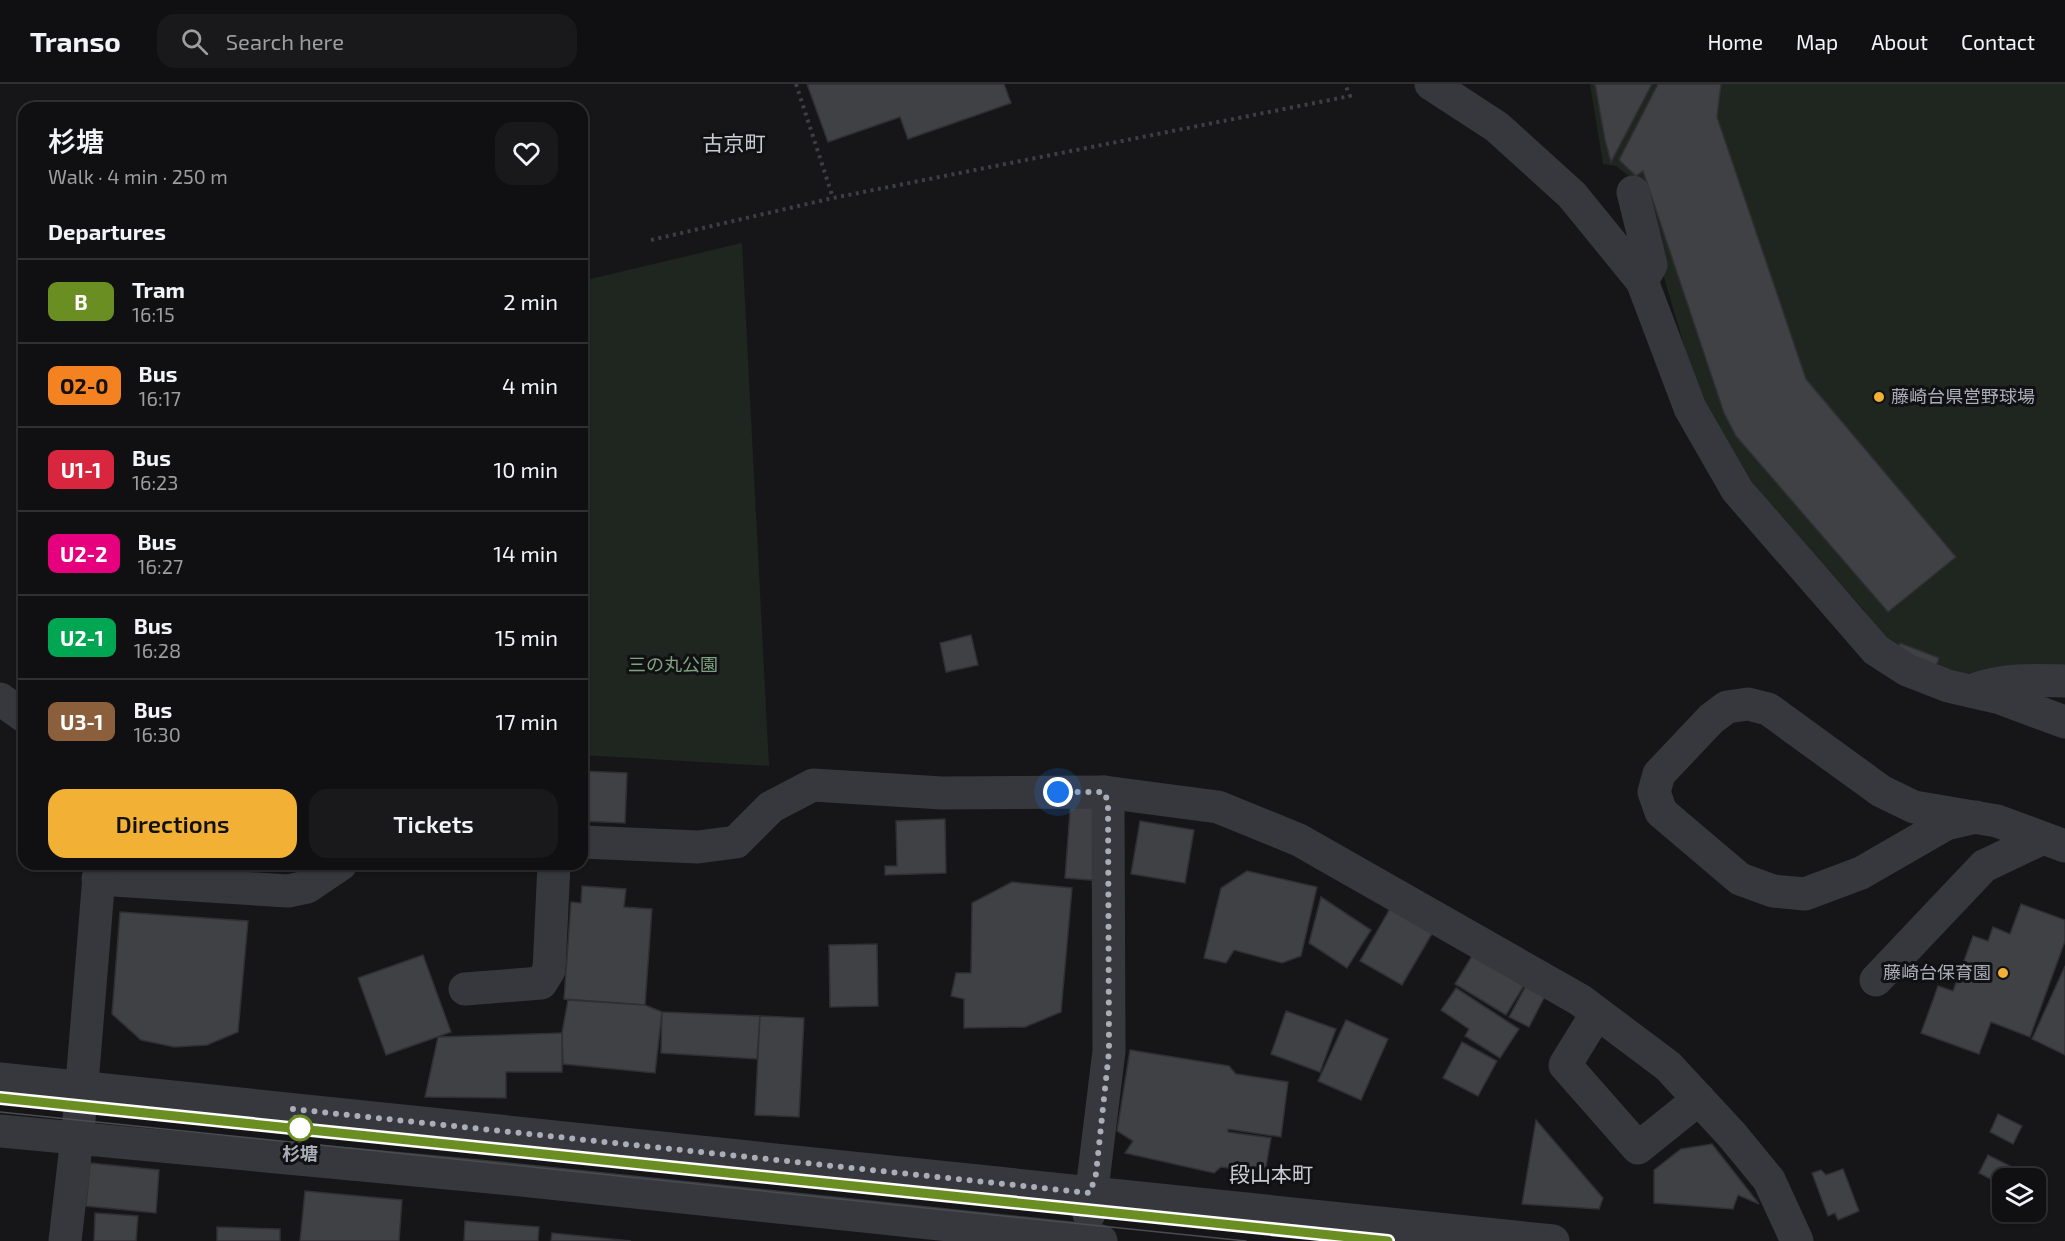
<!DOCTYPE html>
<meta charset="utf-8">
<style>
:root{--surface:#101012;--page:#19191b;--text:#f1f3f6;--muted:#9c9d9f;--line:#303032;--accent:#f2b134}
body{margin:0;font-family:"Exo 2","Noto Sans JP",sans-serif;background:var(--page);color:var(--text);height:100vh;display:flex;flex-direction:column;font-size:22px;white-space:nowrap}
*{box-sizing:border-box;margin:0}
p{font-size:20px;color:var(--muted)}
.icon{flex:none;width:33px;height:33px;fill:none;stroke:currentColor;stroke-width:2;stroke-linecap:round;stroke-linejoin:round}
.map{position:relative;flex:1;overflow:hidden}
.details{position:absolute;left:18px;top:18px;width:570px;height:768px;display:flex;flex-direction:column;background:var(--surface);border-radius:18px;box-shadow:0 2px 4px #0004,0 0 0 2px var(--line)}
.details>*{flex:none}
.badge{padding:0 12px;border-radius:9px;font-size:21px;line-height:39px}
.fabs{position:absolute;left:1992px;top:1084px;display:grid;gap:12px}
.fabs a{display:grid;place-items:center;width:54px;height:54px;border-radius:12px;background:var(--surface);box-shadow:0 2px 4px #0004,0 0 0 2px var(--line);font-size:30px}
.you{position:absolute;width:30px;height:30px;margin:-15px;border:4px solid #fff;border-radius:50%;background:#1a73e8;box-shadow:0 0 0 9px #1a73e833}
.map>.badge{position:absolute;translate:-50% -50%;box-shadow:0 0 0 3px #fff}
h2{padding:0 30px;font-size:22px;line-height:54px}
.round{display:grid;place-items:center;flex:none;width:63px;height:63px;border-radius:18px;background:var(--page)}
.overview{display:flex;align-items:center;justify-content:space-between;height:102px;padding:0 30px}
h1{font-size:28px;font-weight:600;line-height:45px}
.cta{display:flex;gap:12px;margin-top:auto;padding:12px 30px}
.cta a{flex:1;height:69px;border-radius:18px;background:var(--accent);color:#111;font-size:24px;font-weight:600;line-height:69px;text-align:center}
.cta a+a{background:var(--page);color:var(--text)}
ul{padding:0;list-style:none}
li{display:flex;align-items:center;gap:18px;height:84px;padding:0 30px;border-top:2px solid var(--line)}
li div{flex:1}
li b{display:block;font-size:22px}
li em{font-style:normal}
li .badge{min-width:66px;font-weight:700;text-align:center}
header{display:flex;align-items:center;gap:36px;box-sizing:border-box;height:84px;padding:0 30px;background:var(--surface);border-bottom:2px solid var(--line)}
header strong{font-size:28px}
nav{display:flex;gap:33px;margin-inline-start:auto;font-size:21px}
.search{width:420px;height:54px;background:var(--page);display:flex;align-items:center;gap:15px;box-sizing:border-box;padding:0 21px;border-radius:18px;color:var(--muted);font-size:22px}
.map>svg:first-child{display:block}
.green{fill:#1e261f}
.building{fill:#404145;stroke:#303034;stroke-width:1.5}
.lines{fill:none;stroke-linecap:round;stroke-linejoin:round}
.path{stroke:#3d3f44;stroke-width:4;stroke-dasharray:3 4.5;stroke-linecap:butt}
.minor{stroke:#37383d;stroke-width:33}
.tram{stroke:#4a4c52;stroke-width:1.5}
.line-casing{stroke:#fff;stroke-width:14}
.line{stroke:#6b8e23;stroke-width:9}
.walk{stroke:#a8adb8;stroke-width:6;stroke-dasharray:0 10.8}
.poi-dot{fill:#f2b134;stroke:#111113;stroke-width:2}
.stop-dot{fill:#fff;stroke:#6b8e23;stroke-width:3}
.labels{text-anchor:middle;stroke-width:6;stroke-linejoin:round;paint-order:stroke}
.poi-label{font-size:18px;fill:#a8adb8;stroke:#111113;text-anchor:start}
.park-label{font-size:18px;fill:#7fa381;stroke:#111113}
.stop-label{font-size:18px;font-weight:bold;fill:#a8adb8;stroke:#111113}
.quarter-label{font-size:21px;fill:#c9ccd4;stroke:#111113}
</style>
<header>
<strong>Transo</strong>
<div class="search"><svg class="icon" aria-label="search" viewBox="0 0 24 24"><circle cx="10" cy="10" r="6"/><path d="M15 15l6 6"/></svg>Search here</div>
<nav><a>Home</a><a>Map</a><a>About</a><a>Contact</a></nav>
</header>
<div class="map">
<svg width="2065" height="1157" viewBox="0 0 2065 1157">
<rect width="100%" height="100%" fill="#161618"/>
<g class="green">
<path d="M1590,0H2065V589C2022,588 1980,583 1939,596L1883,568L1864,526L1803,460L1730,371L1693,292L1636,98L1616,82L1603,80Z"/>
<path d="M742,159L769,682L582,671V197Z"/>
</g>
<g class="building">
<path d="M807,0H1004L1011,19L908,55L900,33L828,58Z"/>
<path d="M1595,0H1652L1611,78L1605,56Z"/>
<path d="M1658,0H1721L1717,33L1806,295L1956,473L1888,528L1736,352L1724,329L1643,87L1636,92L1619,76Z"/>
<path d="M971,551L978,581L946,588L940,559Z"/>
<path d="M1900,559L1939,574L1933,590L1895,571Z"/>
<path d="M582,687L627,689L625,739L582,737Z"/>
<path d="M1071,715L1108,718L1102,797L1065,794Z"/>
<path d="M945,735L946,789L885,791V782H897L896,737Z"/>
<path d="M1140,737L1194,746L1185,799L1131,790Z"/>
<path d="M1247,787L1317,803L1301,872L1282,879L1234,866L1226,879L1204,874L1221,804Z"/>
<path d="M1012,798L1072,804L1061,928L1025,943L964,944V915L951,912L956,889H971L972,819Z"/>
<path d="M582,802L626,805L624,823L652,825L645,921L564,915L571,818L581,819Z"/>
<path d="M1321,813L1371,846L1347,884L1309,859Z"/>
<path d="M2021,820L2065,836V857L2030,953L1991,938L1979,970L1921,949L1938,902L1953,907L1973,852L1988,857L1993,843L2010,850Z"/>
<path d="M1391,823L1433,848L1402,901L1360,877Z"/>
<path d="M120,828L248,837L238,948L207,961L174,963L141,956L112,930Z"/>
<path d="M877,860L878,922L830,923L829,861Z"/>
<path d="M1475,867L1526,898L1506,931L1455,900Z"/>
<path d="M423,871L451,948L386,971L358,894Z"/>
<path d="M2065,882V971L2032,955Z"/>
<path d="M1528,898L1547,908L1529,943L1509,933Z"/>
<path d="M1456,904L1519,945L1500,974L1465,952L1469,945L1441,926Z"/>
<path d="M568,916L645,921L662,928L655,989L563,980L562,949Z"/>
<path d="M1286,927L1336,945L1320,988L1271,970Z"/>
<path d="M662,928L760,932L757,975L661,969Z"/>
<path d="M760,932L804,934L799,1033L755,1031Z"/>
<path d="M1346,936L1388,955L1361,1016L1318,997Z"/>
<path d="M562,949V988H506V1014L425,1013L438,953Z"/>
<path d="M1462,958L1497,977L1478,1012L1443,994Z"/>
<path d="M1130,966L1229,982L1236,990L1288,998L1281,1053L1228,1045V1048L1271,1054L1265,1089L1221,1083L1214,1089L1125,1069L1133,1057L1117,1047Z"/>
<path d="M1998,1030L2022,1042L2013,1060L1990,1048Z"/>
<path d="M1536,1036L1603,1114L1599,1125L1522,1120Z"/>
<path d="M1712,1060L1759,1120L1738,1111L1733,1125L1654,1119V1086L1681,1065Z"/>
<path d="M1988,1071L2012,1083L2006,1095H2002V1101L1979,1089Z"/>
<path d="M90,1079L159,1086L156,1129L86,1122Z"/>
<path d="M1843,1085L1859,1127L1838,1136L1835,1129L1828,1132L1812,1089L1821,1086L1826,1091Z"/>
<path d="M305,1107L402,1116L399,1157H300Z"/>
<path d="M95,1129L138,1132L136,1157H94Z"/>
<path d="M465,1137L539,1143L538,1157H464Z"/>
<path d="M217,1143L280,1145V1157H217Z"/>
<path d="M552,1149L631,1157H551Z"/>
</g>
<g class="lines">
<g class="path">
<path d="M796,0L833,114"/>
<path d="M651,156L833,114L1350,12L1345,0"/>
</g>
<g class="minor">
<path d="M1431,0L1497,43L1572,111L1642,197L1690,324L1737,406L1876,566L1907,586L1948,602L2000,614L2065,638"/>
<path d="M1633,108L1651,181L1642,197"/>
<path d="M1973,606C2004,595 2032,596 2065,597"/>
<path d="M0,615L24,632"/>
<path d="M1976,733L1946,740L1861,789L1805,810L1773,807L1740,795L1661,728L1654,708L1659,690L1711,635L1727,623L1748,620L1768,625L1881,707L1914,723L1997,737L2065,762"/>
<path d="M582,758L698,763L736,758L771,723L813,701L942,709L1104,708L1218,723L1299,756L1580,916L1668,982L1732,1051L1769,1096L1797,1157"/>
<path d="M98,795L288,807L307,803L341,780"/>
<path d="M1876,896L1984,782L2043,754"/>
<path d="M465,905L541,899L549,886L554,780"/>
<path d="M1597,929L1565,981L1638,1064L1699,1015"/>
<path d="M0,995L1553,1157"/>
<path d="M0,1047L501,1094L1101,1157"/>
<path d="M1089,1130L1109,967L1108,718L1104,708"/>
<path d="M65,1157L79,1036L100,780"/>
</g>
<g class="tram">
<path d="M0,1014L1387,1157"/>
<path d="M0,1028L1246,1157"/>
</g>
</g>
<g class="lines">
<defs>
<path id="line" d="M0,1014L1388,1157"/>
</defs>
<use href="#line" class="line-casing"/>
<use href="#line" class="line"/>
<path class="walk" d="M300,1044L292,1025L1090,1109L1096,1090L1109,967L1108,718L1104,708H1058"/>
</g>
<g class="poi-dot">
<circle cx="1879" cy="313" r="6"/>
<circle cx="2003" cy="889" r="6"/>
</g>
<circle class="stop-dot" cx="300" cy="1044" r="12"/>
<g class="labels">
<g class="poi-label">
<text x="1891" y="319">藤崎台県営野球場</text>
<text x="1991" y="895" text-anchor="end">藤崎台保育園</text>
</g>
<g class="park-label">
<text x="673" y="587">三の丸公園</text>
</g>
<g class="stop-label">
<text x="300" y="1076">杉塘</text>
</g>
<g class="quarter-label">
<text x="734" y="67">古京町</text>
<text x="1271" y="1098">段山本町</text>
</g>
</g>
</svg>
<div class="fabs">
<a><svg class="icon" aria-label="layers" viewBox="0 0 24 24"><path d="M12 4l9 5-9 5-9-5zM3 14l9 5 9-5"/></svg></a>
</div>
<div class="you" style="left:1058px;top:708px"></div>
<section class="details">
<div class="overview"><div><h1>杉塘</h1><p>Walk · 4 min · 250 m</p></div><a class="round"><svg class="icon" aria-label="heart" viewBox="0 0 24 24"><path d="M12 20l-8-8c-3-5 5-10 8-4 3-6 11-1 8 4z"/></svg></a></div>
<h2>Departures</h2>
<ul>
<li><span class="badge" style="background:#6b8e23;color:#fff">B</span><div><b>Tram</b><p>16:15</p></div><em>2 min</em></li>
<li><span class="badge" style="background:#f58220;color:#111">O2-0</span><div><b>Bus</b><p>16:17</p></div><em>4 min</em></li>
<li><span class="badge" style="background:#d7263d;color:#fff">U1-1</span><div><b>Bus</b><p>16:23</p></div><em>10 min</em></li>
<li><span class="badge" style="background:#e6007e;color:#fff">U2-2</span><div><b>Bus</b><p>16:27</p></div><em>14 min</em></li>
<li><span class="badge" style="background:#00a651;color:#fff">U2-1</span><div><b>Bus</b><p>16:28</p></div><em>15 min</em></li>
<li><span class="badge" style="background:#8b5e3c;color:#fff">U3-1</span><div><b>Bus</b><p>16:30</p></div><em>17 min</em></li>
</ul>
<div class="cta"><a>Directions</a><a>Tickets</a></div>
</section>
</div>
